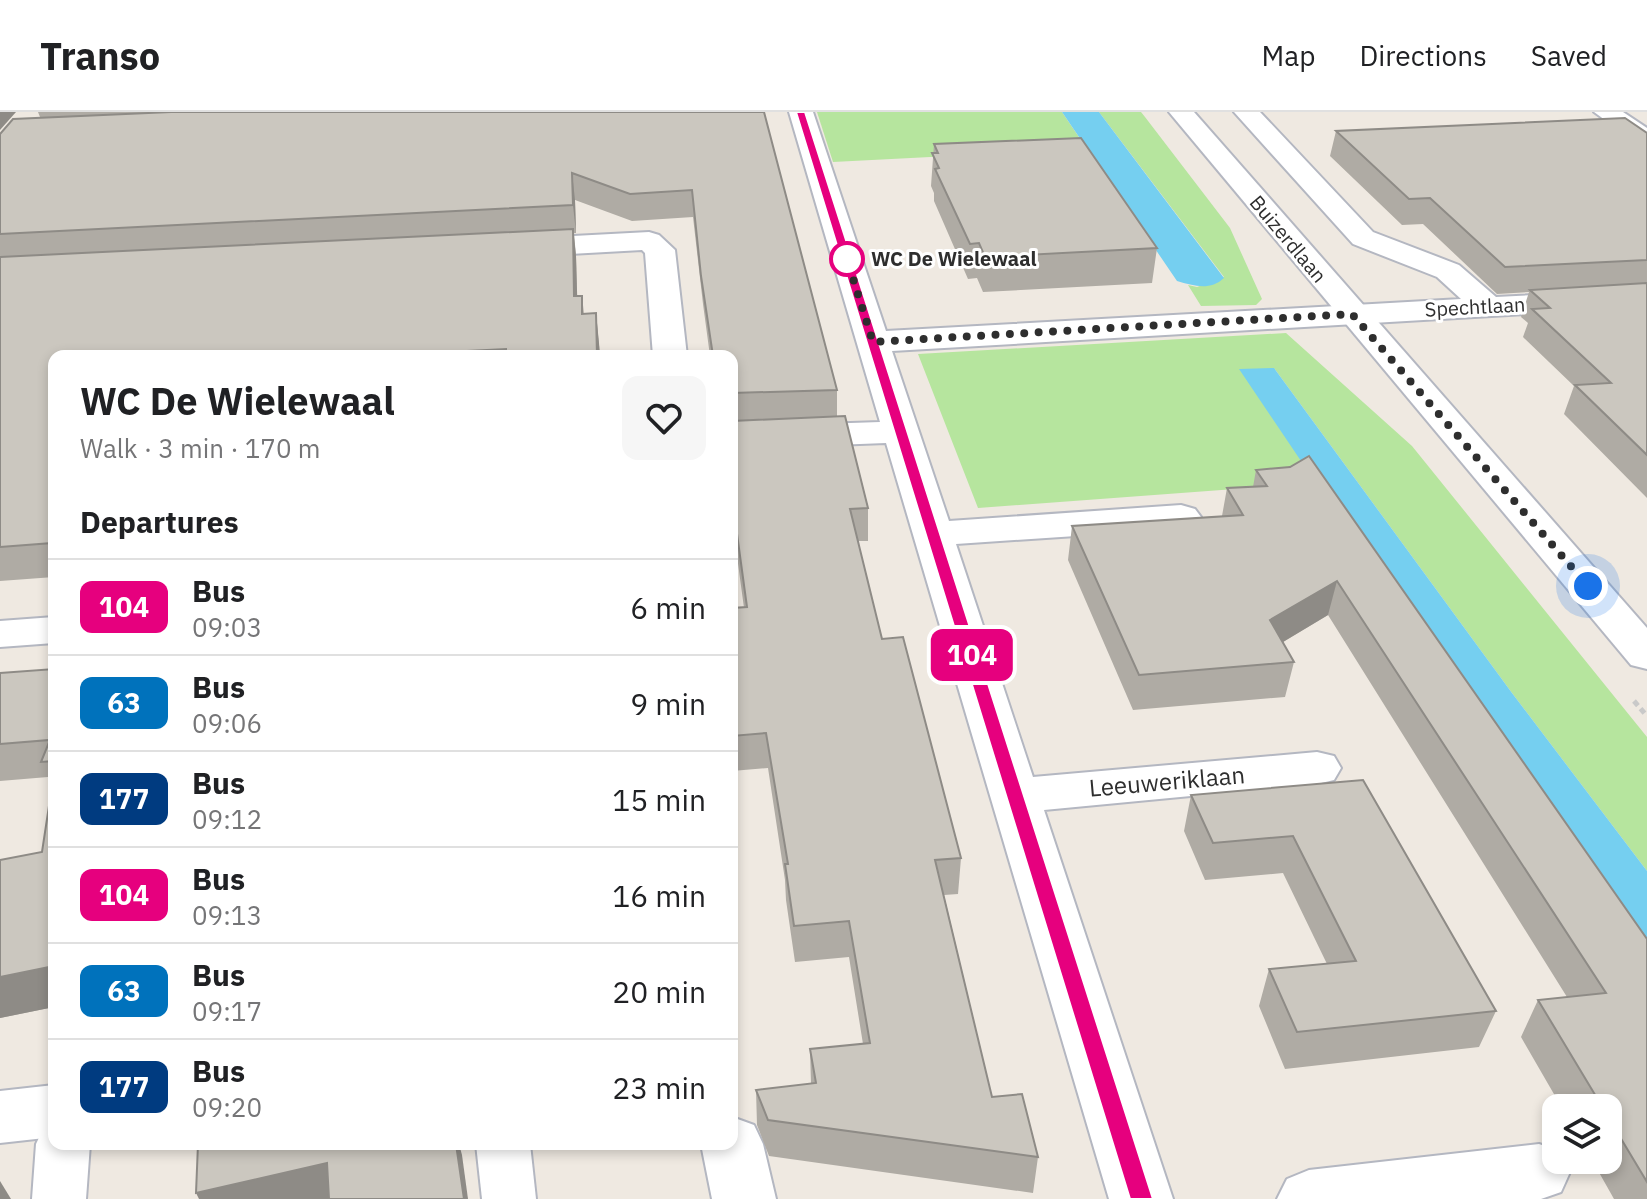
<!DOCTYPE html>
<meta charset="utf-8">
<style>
:root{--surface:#fff;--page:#f6f6f6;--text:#202124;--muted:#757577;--line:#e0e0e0}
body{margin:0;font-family:"IBM Plex Sans",sans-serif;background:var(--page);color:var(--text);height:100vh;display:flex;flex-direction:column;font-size:30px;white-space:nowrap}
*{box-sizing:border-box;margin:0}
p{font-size:26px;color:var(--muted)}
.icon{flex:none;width:44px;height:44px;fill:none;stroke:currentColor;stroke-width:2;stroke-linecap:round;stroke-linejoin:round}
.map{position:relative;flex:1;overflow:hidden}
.panel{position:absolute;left:48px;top:238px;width:690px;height:800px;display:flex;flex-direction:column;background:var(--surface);border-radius:16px;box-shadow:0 4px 12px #0003}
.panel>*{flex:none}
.badge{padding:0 16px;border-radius:12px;font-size:28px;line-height:52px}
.fabs{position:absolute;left:1542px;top:982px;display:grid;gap:16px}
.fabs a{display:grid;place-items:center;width:80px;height:80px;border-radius:16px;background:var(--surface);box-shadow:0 4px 12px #0003;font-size:40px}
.you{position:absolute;width:40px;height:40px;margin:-20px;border:6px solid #fff;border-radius:50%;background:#1a73e8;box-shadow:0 0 0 12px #1a73e833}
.map>.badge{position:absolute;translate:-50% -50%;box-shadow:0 0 0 4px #fff}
h2{padding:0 32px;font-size:30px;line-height:72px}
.round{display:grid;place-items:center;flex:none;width:84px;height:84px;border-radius:16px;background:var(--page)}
.overview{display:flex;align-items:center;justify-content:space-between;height:136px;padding:0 32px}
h1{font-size:38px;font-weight:700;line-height:60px}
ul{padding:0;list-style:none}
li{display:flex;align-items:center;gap:24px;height:96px;padding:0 32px;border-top:2px solid var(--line)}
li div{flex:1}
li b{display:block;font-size:30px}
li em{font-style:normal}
li .badge{min-width:88px;font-weight:700;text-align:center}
header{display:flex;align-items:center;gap:48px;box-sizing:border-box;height:112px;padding:0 40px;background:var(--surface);border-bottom:2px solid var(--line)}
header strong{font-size:38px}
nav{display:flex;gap:44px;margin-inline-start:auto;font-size:28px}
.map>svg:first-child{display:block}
.green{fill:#b6e59e}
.water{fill:#75cff0}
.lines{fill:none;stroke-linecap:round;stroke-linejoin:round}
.lane-casing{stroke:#b4b7c1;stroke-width:4}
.street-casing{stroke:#b4b7c1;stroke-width:4}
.secondary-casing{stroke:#b4b7c1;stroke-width:4}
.path{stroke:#c9c9c9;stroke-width:5;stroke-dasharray:6 4;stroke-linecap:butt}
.lane{fill:#fff;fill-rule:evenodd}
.street{fill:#fff;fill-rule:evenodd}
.secondary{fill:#fff;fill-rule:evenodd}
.wall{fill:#afaba4}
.shaded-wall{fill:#8e8b86}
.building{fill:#cbc7bf;stroke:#8e8b86;stroke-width:2}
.line{fill:#e6007e;stroke:#fff;stroke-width:2}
.walk{stroke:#2e2e2e;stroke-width:8;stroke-dasharray:0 14.4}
.stop-dot{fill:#fff;stroke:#e6007e;stroke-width:4}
.labels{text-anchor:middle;stroke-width:6;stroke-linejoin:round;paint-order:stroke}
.far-street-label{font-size:20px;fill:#2e2e2e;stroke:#fff}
.far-stop-label{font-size:20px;font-weight:bold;fill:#2e2e2e;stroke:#fff;text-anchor:start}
.street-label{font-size:24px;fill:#2e2e2e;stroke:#fff}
</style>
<header>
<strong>Transo</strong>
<nav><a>Map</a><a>Directions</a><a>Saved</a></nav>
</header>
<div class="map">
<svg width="1647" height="1087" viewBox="0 0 1647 1087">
<rect width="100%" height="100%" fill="#efe9e1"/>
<g class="green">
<path d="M817,0H1062L1087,37L833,50Z"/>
<path d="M1099,0H1141L1145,5L1230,116L1262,187L1256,193L1201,194L1188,173L1197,175L1224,165Z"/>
<path d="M1286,221L1412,334L1647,625V759L1512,581L1274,256L1359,435L1301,372L978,396L918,242Z"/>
</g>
<g class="water">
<path d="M1062,0H1099L1224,166C1210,179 1194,174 1177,169Z"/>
<path d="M1274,256L1512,581L1647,759V843L1359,435L1239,257Z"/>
</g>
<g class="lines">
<defs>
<g id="lane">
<path d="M54,1012V1032H90L86,1087H32L36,1032L44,1015Z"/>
<path d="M476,1032H530L536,1087H482Z"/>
</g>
<g id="street">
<path d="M789,0H813L886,219L1461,187L1437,165L1353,132L1234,0H1260L1373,120L1459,153L1496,185L1647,177V195L892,239L949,409L1181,393L1195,397L1201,405L1195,413L1181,417L956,432L1033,665L1317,640L1334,644L1341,656L1334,668L1317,672L1044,698L1173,1087H1109L886,331L732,337V315L880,310Z"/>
<path d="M1594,0H1623L1647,16V35L1638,32Z"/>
<path d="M649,120L659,123L675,138L687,244H653L645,141L642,138L516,145L506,142L501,136L506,130L516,127Z"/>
<path d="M54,505V531L0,535V509Z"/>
<path d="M54,973V1025L0,1031V979Z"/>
<path d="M732,1005L754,1013L763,1032L776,1087H712L701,1032H732Z"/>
<path d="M1539,1032L1556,1038V1048H1565L1570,1060L1561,1080L1541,1087H1277L1287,1067L1309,1058Z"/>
</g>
<path id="secondary" d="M1169,0H1194L1647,516V557L1631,553Z"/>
</defs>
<use href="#lane" class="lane-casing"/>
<use href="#street" class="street-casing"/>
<use href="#secondary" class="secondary-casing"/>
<path class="path" d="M1634,589L1647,604"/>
<use href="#lane" class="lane"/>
<use href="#street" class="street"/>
<use href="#secondary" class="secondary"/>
</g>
<g class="wall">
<path d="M38,0H764L837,278V305L868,396V429H858L882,527L961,746L958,782L944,783L992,985L1038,1045L1033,1081L769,1044L757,1013L756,978L811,972L810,937L863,932L849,845L795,850L786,788L785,768L768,656L732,659V496H744L732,407V244H710L703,192L693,105L632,109L575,88L576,121H574L576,144L577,184H582L584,202L596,201L600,244H54V465L0,469V22L40,5Z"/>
<path d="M1336,19L1647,21V386L1564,302L1574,274L1523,225L1528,211L1521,205L1529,180L1497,182L1423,112L1402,113L1330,44Z"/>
<path d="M934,32L1157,136L1152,171L983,180L977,166L968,167L934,89V81L931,74Z"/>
<path d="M1256,358L1647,827V1087H1614L1592,1048H1608V996H1562L1521,925L1538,888L1567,885L1328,503L1283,530L1294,550L1285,585L1133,598L1068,448L1072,414L1222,404L1227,376L1253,375Z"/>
<path d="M54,557V895L0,906V748L42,740L52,675L48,665L0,669V561Z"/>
<path d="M1363,668L1496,899L1479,935L1285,957L1259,894L1269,857L1327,852L1283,761L1205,768L1184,719L1191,683Z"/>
</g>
<g class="shaded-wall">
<path d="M0,0H16L0,18Z"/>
<path d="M572,61L575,88L576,121L573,93Z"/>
<path d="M573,117L576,144L578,213L574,184Z"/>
<path d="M596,201L599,231L600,244H597Z"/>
<path d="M1337,469L1328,503L1261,543L1270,508Z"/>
<path d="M54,854V895L0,906V865Z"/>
<path d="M456,1032H459L462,1043L468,1087H464Z"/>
<path d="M327,1051L334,1087H199L196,1081Z"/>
<path d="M0,1069L11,1087H0Z"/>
</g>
<g class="building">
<path d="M171,0H764L837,278L732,281V244H713L701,164L692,78L630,82L572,61L573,93L0,122V22L13,7Z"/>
<path d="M1625,6L1647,21V148L1505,155L1430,86L1409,87L1336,19Z"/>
<path d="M1081,26L1157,136L985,145L979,131L970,132L935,57L939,56L932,41H938L934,32Z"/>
<path d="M573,117L574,184H582V202L596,201L597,244H506V237L367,244H54V426L52,431L0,435V145Z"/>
<path d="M1647,171V343L1575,273L1611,271L1532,197L1550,196L1530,178Z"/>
<path d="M845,304L868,396L850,397L882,527L903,525L961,746L935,748L992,985L1022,982L1038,1045L768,1008L756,978L816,971L810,937L870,931L849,809L794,814L785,752H788L766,621L732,624V496L747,495L732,385V309Z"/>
<path d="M1309,344L1647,827V1070L1608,1005V996H1603L1538,888L1606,881L1337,469L1270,508L1294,550L1139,563L1072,414L1243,403L1227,376L1267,374L1256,358L1290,355Z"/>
<path d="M54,557V649L41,650L50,628L0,632V561Z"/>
<path d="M54,661V854L0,865V748L42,740Z"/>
<path d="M1363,668L1496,899L1297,920L1269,857L1356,849L1293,724L1213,731L1191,683Z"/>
<path d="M198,1032H456L464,1087H329L327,1051L196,1081Z"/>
</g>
<path class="line" d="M796,0H805L1153,1087H1130Z"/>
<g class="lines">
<path class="walk" d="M847,147L846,144L873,230L1352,202L1588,474"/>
</g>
<circle class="stop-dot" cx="847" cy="147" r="16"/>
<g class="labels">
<g class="far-street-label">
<text transform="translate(1288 127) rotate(50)" y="7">Buizerdlaan</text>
<text transform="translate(1475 195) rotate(-3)" y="7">Spechtlaan</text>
</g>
<g class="far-stop-label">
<text x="871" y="154">WC De Wielewaal</text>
</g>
<g class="street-label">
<text transform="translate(1167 670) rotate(-5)" y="8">Leeuweriklaan</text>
</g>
</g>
</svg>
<div class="fabs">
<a><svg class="icon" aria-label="layers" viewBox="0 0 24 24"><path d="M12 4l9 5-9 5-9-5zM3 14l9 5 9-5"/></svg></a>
</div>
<div class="you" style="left:1588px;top:474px"></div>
<b class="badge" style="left:972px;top:543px;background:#e6007e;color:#fff">104</b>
<section class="panel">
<div class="overview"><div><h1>WC De Wielewaal</h1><p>Walk · 3 min · 170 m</p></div><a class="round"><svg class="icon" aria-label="heart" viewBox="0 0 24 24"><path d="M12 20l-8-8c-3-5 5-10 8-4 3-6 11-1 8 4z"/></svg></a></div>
<h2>Departures</h2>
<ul>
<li><span class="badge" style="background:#e6007e;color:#fff">104</span><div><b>Bus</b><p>09:03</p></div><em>6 min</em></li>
<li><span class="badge" style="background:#0072bc;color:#fff">63</span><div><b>Bus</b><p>09:06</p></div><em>9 min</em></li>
<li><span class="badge" style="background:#003b80;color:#fff">177</span><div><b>Bus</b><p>09:12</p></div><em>15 min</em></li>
<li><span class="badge" style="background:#e6007e;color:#fff">104</span><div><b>Bus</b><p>09:13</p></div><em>16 min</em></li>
<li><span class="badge" style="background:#0072bc;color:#fff">63</span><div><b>Bus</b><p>09:17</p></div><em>20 min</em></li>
<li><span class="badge" style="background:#003b80;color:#fff">177</span><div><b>Bus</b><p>09:20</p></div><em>23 min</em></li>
</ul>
</section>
</div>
